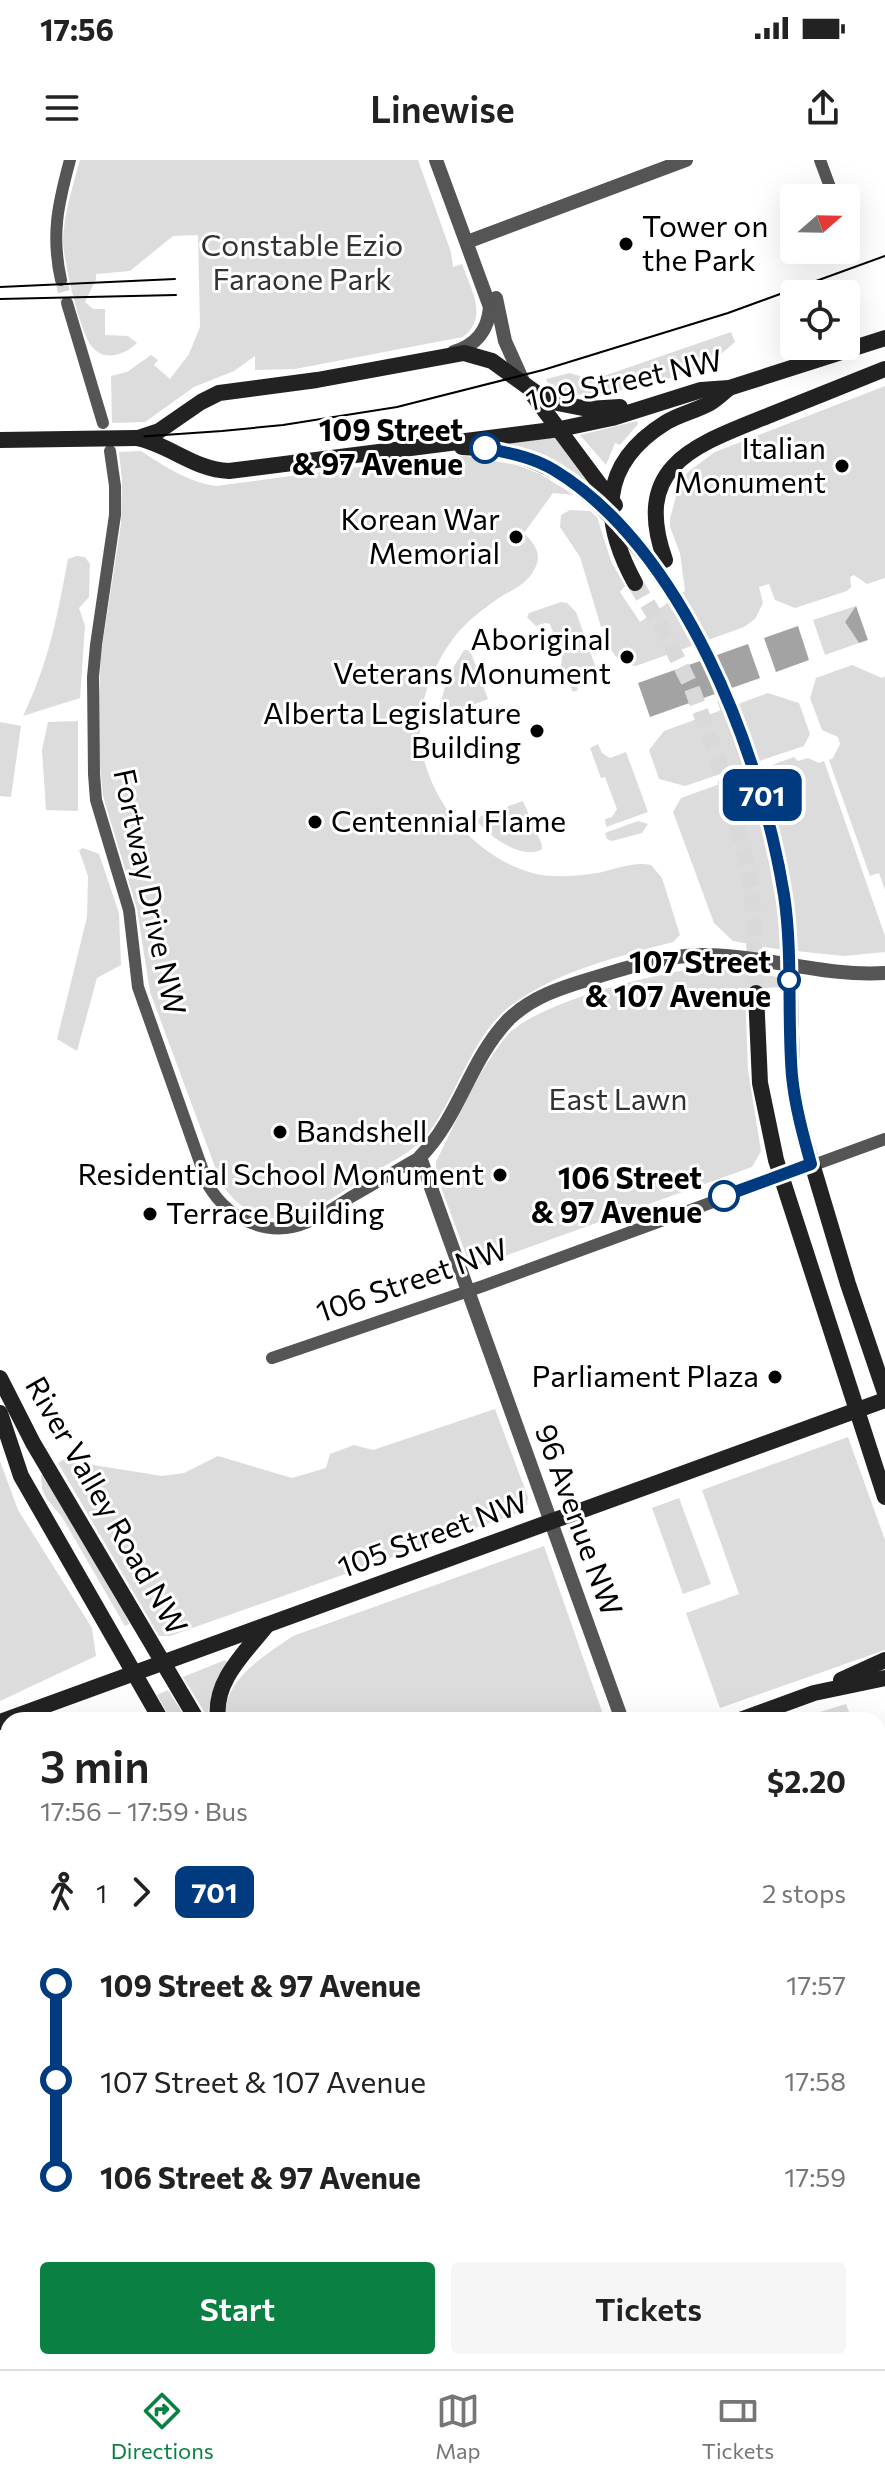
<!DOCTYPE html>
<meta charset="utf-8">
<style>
:root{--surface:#fff;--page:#f6f6f6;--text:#222;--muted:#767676;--line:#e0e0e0;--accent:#0b8043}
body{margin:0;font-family:Commissioner,sans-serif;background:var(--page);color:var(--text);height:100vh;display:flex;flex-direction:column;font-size:30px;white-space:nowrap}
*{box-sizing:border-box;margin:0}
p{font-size:26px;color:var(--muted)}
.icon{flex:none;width:44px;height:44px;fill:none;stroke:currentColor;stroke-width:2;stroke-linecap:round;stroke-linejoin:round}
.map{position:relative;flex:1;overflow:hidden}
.drawer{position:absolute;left:0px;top:1552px;width:886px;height:658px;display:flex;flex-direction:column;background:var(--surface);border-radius:24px 24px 0 0;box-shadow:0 8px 32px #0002}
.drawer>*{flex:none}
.badge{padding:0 16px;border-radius:12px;font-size:28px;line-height:52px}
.needle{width:52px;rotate:70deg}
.buttons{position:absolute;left:780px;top:24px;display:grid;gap:16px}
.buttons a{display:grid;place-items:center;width:80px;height:80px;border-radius:8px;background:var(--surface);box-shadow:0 8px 32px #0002;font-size:40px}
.map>.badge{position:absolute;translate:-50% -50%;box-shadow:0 0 0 4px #fff}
.legs{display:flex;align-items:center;gap:12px;height:88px;padding:0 40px;font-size:26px}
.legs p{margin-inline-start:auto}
.headline{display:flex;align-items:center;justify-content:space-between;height:136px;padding:0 40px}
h1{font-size:44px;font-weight:600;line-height:60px}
.button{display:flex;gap:16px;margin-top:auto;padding:16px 40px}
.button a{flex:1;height:92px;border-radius:8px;background:var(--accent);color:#fff;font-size:32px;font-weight:600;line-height:92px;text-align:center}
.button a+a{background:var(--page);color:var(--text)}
ul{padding:0 40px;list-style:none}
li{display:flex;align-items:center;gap:28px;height:96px;font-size:30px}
li i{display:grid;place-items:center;width:12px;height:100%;margin:0 10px;background:currentColor}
li i::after{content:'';width:20px;height:20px;margin:-10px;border:6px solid;border-radius:50%;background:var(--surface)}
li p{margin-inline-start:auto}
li:first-child i{background:linear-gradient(#0000 50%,currentColor 0)}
li:last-child i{background:linear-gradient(currentColor 50%,#0000 0)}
.status{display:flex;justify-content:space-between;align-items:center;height:56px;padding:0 40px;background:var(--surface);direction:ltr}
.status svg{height:22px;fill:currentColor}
header{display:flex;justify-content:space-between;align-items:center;height:104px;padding:0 40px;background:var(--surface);font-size:36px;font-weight:600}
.menu{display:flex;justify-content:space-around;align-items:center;height:112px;border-top:2px solid var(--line);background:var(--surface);font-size:22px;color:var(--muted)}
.menu a{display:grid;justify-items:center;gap:4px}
.menu .on{color:var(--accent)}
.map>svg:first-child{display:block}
.green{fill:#dcdcdc}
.water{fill:#a3a3a3}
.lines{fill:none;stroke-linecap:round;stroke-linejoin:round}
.minor-tunnel{stroke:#d9d9d9;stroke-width:12;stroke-dasharray:12 6;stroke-linecap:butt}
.secondary-tunnel{stroke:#d9d9d9;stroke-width:16;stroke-dasharray:16 8;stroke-linecap:butt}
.minor{stroke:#555;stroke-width:12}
.tertiary{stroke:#555;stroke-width:14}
.secondary{stroke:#222;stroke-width:16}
.tram{stroke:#000;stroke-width:2}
.secondary-bridge{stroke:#222;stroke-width:16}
.line-1-casing{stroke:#fff;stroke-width:18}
.line-1{stroke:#003b80;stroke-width:12}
.poi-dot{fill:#000;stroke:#fff;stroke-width:3}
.stop-1-dot{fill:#fff;stroke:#003b80;stroke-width:4}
.labels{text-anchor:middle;stroke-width:6;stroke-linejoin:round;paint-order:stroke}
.poi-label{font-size:30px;fill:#000;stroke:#fff;text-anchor:end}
.park-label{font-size:30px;fill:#333;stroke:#fff}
.street-label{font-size:30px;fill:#000;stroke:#fff}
.stop-label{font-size:30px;font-weight:bold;fill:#000;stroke:#fff;text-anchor:end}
</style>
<div class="status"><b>17:56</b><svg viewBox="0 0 49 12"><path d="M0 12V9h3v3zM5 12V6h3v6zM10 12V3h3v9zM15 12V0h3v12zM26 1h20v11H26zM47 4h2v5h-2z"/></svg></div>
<header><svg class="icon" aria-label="menu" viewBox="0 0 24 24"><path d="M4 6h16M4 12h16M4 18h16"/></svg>Linewise<svg class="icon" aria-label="share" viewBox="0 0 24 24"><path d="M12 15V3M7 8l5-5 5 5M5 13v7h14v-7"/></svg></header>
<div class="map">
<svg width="885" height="2209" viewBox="0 0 885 2209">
<rect width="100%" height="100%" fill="#fff"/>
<g class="green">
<path d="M80,0H418L451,92L453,107L462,104C471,130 489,157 463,177L295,209L255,210V196L234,211L194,227L145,262L112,263L111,216L127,212L151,195L158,200L154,205L170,219L189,194L200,167L198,75L173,76L130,111L96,114V119L85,142L93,149H105V175L128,176L137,183C126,194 106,202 93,188C80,175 63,99 63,80C64,53 73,26 80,0Z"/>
<path d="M731,172L735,182L707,206L667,219L594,237L551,230L546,219L570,213L592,220Z"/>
<path d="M885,226V418L867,424L854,415L850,417L851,427L847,431L795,448L775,440L769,424L759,427L763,443L755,459L744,467L636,506C615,505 606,485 606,466L601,467L580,397L560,367L561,355L570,350L590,351L597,357L611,401L625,426L620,432L640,462L685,431L680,393L670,367V359L679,325L688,312L715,292Z"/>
<path d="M637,261L638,264L620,285L615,283L606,305L580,275Z"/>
<path d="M552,277L558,278L590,318L584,323L500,284Z"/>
<path d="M141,291C164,306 188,322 216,326L411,300L466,296L517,305L540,314L574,335L553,333L524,373C535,384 543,395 534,410C527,425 509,431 496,440C482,450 466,462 455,476C433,505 416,546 421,584C429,643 477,699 536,714C555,718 578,716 597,713C614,710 633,701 651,705L662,718L680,775L673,782C617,797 556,811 509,847C472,876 456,938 427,975C412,993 387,1004 367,1016C317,1048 266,1089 221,1023L150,832L137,749L103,636L97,579L101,494L121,364L122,321L119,292Z"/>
<path d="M76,396L85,397L90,404L89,437L79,448L85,466L80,538L23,556C49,502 57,457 68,399Z"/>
<path d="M561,442L567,443L576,452L597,511L581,517L577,526L578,530L573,532L561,506L562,497L550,464L545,463L536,466L527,457L529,453Z"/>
<path d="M856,446L845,462L859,483L825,495L813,460Z"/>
<path d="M464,490H470L471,493L488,539L442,557L438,552L448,516Z"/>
<path d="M852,505L882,518L885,516V730L879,713L870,716L829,600L833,598L840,584L838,577L822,570L810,538L816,518Z"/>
<path d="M768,533L799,543L810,574L804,586L685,626L659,619L649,590L664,571Z"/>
<path d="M78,561V651L46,650L42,590L48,562Z"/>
<path d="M0,562L21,566L11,637L0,636Z"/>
<path d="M598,584L602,593L610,598L626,592L648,652L606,667L605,659L612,657L617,649L605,617L601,618L590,588Z"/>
<path d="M794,597L798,601L808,598L819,603L824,601L885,776V792L844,796L776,789L733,781L714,763L673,652L681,638Z"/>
<path d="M523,641L542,685V689C523,701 488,676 477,661L481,656Z"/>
<path d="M638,661L648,664L642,673L612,681L607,679L605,673Z"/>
<path d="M83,688L99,694L119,753L121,805L97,818L77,891L57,879L87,757L88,716L79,690Z"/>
<path d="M693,809L741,810L798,821V826L732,830L745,831L748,910L761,991L752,1007L471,1108L436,1014V1002C457,960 476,914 505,878C531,844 649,815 693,809Z"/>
<path d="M495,1249L528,1337L527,1345L518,1353L170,1476H159L58,1303L62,1300L162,1316L184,1313L218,1296L292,1318L326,1308L330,1294L354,1285L373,1290Z"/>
<path d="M848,1277L885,1380V1490L720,1548L686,1453L739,1434L702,1330Z"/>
<path d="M0,1301L18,1350L92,1468L96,1496L0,1541Z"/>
<path d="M44,1314L126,1456L129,1464L125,1466L62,1357L46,1338L42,1329L41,1315Z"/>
<path d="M679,1338L711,1424L683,1434L652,1348Z"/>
<path d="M544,1386L605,1560H225C222,1520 264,1496 293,1476Z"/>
<path d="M225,1500L227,1502L214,1527L208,1552L205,1553L183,1517Z"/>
<path d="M168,1530L187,1560H171L157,1535Z"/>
<path d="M846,1544L852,1560H794Z"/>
<path d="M0,1577H6L8,1583V1627L0,1630Z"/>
<path d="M878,1648L885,1666V1742L878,1744Z"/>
<path d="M0,1688L8,1713V1832L0,1835Z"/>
<path d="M885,2007V2209H884L878,2192V2010Z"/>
<path d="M612,2202H684L686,2209H614Z"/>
</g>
<g class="water">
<path d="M856,446L868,480L859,483L845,462Z"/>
<path d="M798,466L809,500L776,512L764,478Z"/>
<path d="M748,484L760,518L650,557L638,523Z"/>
</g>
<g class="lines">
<path class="minor-tunnel" d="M61,120L67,143"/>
<g class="secondary-tunnel">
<path d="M658,411L709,498L760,630L784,737L790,831"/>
<path d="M635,423L661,466L691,526L729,630L752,729L756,833"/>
</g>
<g class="minor">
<path d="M820,0L834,38"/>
<path d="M61,120C51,75 58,44 70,0"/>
<path d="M67,143L103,263"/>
<path d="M110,291L115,326V355L96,485L93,517L94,614L96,640L129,750L138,827L208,1025C229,1060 269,1079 308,1062C323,1056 337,1046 351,1037C374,1024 397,1010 420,997"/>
<path d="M272,1198L483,1126L885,979"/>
<path d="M855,2202L858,2209"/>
</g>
<g class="tertiary">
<path d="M436,0L490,147C488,171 476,185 454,192"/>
<path d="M467,82L686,0"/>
<path d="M496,138L505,181L523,221"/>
<path d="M622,1560L420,997C459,958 470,899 509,859C532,837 560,828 590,819C625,808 666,795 703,795C764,795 824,817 885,813"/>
</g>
<g class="secondary">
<path d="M533,235L615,345"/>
<path d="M136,278C169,284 194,310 229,311L560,269L612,258L701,230L729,228L885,178"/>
<path d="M138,278L159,271L201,242L219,233L317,220L464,193L492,201L539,235L557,243L588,249L620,247"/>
<path d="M462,287C560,291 599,341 658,411"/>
<path d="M665,400C631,304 696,285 770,255C808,240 847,224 885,209"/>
<path d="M635,423C601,361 598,305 665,263C679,254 696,251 710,243C717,239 723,233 729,228"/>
<path d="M790,831L792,916L799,960L848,1124L885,1233"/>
<path d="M756,833L760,923L776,1000L885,1337"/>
<path d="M0,1218L33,1283L197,1560"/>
<path d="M0,1253L21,1316L161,1560"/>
<path d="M841,1520L885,1500"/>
<path d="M218,1560C213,1521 245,1493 267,1465"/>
<path d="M740,1560L814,1533L885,1518"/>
<path d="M0,1562L885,1240"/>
<path d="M878,1767L885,1764"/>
</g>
<g class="tram">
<path d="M0,127L175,119"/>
<path d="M0,139L176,135"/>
<path d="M0,281L135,277L222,271L283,265L397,247L543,210L728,153L885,96"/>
</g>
<path class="secondary-bridge" d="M0,280L136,278"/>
</g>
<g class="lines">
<defs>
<path id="line-1" d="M485,288C509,293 533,297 554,310C682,387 761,592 784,735C793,794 787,856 792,916C795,946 803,975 811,1004L724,1036"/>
</defs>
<use href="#line-1" class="line-1-casing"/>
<use href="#line-1" class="line-1"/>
</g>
<g class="poi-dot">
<circle cx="626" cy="84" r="8"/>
<circle cx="842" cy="306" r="8"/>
<circle cx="516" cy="377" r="8"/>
<circle cx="627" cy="497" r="8"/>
<circle cx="537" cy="571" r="8"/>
<circle cx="315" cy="662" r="8"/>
<circle cx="280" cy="972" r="8"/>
<circle cx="500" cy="1015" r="8"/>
<circle cx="150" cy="1054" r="8"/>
<circle cx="775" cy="1217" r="8"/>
</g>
<g class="stop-1-dot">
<circle cx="485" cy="288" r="14"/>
<circle cx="789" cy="820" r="10"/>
<circle cx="724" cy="1036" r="14"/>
</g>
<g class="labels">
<g class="poi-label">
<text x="642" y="77" text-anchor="start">Tower on<tspan x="642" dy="34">the Park</tspan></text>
<text x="826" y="299">Italian<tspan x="826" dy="34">Monument</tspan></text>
<text x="500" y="370">Korean War<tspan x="500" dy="34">Memorial</tspan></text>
<text x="611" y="490">Aboriginal<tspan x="611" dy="34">Veterans Monument</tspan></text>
<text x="521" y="564">Alberta Legislature<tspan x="521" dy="34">Building</tspan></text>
<text x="331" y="672" text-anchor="start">Centennial Flame</text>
<text x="296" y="982" text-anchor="start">Bandshell</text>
<text x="484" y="1025">Residential School Monument</text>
<text x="166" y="1064" text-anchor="start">Terrace Building</text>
<text x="759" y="1227">Parliament Plaza</text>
</g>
<g class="park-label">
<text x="302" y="96">Constable Ezio<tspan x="302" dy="34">Faraone Park</tspan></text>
<text x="618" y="950">East Lawn</text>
</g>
<g class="street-label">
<text transform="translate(624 221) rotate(-12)" y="10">109 Street NW</text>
<text transform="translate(149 732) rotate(78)" y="10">Fortway Drive NW</text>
<text transform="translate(412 1121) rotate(-19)" y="10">106 Street NW</text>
<text transform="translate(106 1346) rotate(60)" y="10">River Valley Road NW</text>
<text transform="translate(578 1360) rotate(70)" y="10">96 Avenue NW</text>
<text transform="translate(433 1375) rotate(-20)" y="10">105 Street NW</text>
</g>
<g class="stop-label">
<text x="463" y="281">109 Street<tspan x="463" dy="34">&amp; 97 Avenue</tspan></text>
<text x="771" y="813">107 Street<tspan x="771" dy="34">&amp; 107 Avenue</tspan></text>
<text x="702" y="1029">106 Street<tspan x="702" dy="34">&amp; 97 Avenue</tspan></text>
</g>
</g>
</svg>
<div class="buttons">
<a><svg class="needle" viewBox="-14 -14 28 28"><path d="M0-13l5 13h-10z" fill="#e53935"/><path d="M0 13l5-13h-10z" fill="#767676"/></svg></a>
<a><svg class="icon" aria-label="locate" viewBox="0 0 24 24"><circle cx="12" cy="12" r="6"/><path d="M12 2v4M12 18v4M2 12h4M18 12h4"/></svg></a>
</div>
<b class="badge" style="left:762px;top:635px;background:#003b80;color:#fff">701</b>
<section class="drawer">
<div class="headline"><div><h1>3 min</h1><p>17:56 – 17:59 · Bus</p></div><b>$2.20</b></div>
<div class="legs"><svg class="icon" aria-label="walk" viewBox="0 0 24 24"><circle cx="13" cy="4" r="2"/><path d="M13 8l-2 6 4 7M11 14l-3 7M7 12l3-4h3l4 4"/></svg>1<svg class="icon" aria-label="forward" viewBox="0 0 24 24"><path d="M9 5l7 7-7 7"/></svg><b class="badge" style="background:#003b80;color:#fff">701</b><p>2 stops</p></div>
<ul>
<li><i style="color:#003b80"></i><b>109 Street &amp; 97 Avenue</b><p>17:57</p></li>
<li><i style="color:#003b80"></i><span>107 Street &amp; 107 Avenue</span><p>17:58</p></li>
<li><i style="color:#003b80"></i><b>106 Street &amp; 97 Avenue</b><p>17:59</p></li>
</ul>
<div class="button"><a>Start</a><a>Tickets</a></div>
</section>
</div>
<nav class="menu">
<a class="on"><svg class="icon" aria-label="directions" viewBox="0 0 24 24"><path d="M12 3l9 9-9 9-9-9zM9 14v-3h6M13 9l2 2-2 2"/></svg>Directions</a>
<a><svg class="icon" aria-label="map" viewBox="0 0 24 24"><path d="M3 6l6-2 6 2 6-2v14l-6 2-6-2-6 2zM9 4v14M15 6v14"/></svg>Map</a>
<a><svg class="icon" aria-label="tickets" viewBox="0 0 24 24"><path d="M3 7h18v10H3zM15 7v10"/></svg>Tickets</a>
</nav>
